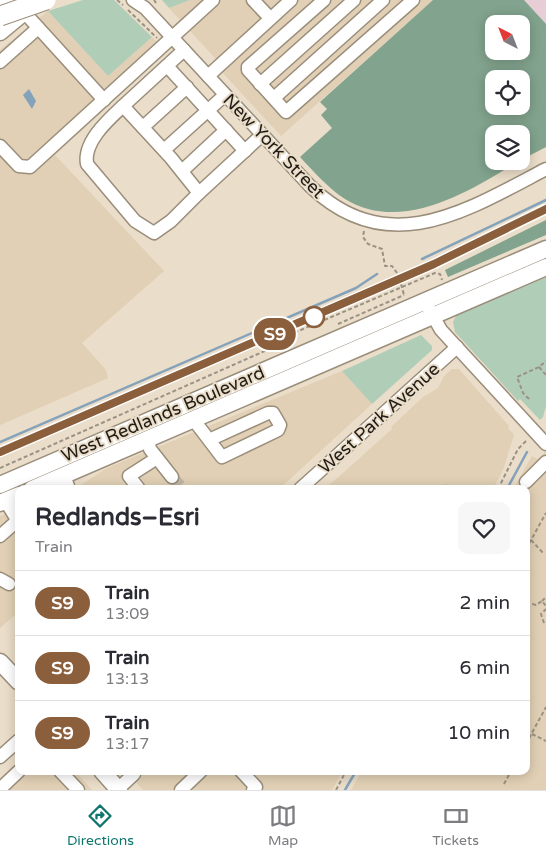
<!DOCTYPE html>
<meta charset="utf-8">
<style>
:root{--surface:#fff;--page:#f7f7f7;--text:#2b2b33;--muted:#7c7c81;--line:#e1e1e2;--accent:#0f766e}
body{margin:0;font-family:"Varela Round",sans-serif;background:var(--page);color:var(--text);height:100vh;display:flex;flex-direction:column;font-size:19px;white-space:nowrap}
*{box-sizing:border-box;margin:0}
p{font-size:16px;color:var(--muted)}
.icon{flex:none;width:28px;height:28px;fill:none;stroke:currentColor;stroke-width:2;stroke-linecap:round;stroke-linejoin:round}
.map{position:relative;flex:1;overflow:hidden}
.side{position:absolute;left:15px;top:485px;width:515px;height:290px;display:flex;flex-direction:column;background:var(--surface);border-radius:10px;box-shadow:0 2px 12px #0003}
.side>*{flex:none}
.badge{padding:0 10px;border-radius:16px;font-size:18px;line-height:32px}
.needle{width:32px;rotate:318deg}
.buttons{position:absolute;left:485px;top:15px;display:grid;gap:10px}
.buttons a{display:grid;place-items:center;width:45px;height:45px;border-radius:10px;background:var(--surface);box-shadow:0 2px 12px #0003;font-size:25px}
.map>.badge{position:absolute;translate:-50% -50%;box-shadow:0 0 0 2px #fff}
.round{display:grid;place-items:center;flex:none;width:52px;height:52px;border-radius:10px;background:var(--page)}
.overview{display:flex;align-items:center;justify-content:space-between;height:85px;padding:0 20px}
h1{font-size:24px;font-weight:800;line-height:38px}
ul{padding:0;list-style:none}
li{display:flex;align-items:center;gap:15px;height:65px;padding:0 20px;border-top:1px solid var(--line)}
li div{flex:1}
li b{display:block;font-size:19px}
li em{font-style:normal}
li .badge{min-width:55px;font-weight:700;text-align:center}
.menu{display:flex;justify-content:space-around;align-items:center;height:70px;border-top:1px solid var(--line);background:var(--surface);font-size:14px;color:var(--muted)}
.menu a{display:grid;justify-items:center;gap:2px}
.menu .current{color:var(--accent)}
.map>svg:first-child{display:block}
.built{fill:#e1d0b5}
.education{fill:#e7ced6}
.green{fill:#b0cdb8}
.forest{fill:#82a38d;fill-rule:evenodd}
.water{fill:#85a2bb}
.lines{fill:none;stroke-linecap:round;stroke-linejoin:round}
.stream{stroke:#85a2bb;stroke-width:2.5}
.minor-tunnel{stroke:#c2b6a5;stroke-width:12;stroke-dasharray:12 6;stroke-linecap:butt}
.minor-casing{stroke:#9a8e7b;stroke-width:15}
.major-casing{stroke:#9a8e7b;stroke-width:19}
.path{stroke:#9b9283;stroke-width:2;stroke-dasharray:4 2.5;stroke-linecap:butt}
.minor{stroke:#fff;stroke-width:12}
.major{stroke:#fff;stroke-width:16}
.rail-casing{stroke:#534c41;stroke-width:4.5}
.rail{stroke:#eaddc9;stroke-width:2.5;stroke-dasharray:8;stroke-linecap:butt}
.highway-bridge-casing{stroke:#9a8e7b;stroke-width:21;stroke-linecap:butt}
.highway-bridge{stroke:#fff;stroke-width:19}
.line-casing{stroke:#fff;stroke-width:11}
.line{stroke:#8b5e3c;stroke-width:8}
.stop-dot{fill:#fff;stroke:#8b5e3c;stroke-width:2.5}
.labels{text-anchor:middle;stroke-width:4;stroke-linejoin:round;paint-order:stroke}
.street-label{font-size:18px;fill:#211c15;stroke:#eaddc9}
</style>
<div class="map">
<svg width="546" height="790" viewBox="0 0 546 790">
<rect width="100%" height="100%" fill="#eaddc9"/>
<g class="built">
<path d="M190,0H433L281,136L222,72L225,69L169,8Z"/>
<path d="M48,11L108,76L152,37L167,52L55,155L164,271L82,343L106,370L108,378L0,425V50Z"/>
<path d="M452,369H459L509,426L508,428L514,435L503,470L493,489H325L392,429L391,427L423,397L438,388L444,376Z"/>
<path d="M342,371L372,404L279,489H75L107,468Z"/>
<path d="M546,451V790H351L362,771H526V489H513L532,456L538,459Z"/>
<path d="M19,508V614L17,613L0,628V516Z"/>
<path d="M19,761V771H75L92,790H0V778Z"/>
<path d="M126,771H343L332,790H143Z"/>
</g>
<path class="education" d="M524,0H546V24Z"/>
<g class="green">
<path d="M83,0H114L152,37L108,76L48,11Z"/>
<path d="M162,0H190L169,8Z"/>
<path d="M546,277V406L543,417L540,420L520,399L518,401L455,332L453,322L456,316Z"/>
<path d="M421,335L432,346V350L372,404L342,371Z"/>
</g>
<g class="forest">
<path d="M433,0H524L546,24V147L521,160V134H494V161H519C470,191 402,234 345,199C328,188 314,172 300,157L332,128L321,115L327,109L320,102ZM494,24H521V51H494ZM494,79H521V106H494Z"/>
<path d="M546,220V235L448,277L445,270Z"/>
</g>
<path class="water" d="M29,89L36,101L32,109L23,95Z"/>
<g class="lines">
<g class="stream">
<path d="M422,259L546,200"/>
<path d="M0,442L356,288L377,274"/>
<path d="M507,489L527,452"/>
<path d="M345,790L356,771"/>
</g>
<path class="minor-tunnel" d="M172,477L183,489"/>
<defs>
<g id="minor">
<path d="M133,0L145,8L310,186C388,261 466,211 546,169"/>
<path d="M253,0L270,18"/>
<path d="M324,0L248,67V70L286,112L413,0"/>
<path d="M24,12L104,100"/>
<path d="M184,50L123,106L171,158L199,193L262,135"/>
<path d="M0,62L38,28"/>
<path d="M167,66L245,151"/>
<path d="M208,76L291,0"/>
<path d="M260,84L354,0"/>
<path d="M274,98L383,0"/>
<path d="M123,106C108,120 83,142 87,164L135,221L154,233L171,221L199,193"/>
<path d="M143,127L187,87"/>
<path d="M0,146L19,166L30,167L213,0"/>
<path d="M164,150L225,95"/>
<path d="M182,171L226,130"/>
<path d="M429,309L441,330L546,444"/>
<path d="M193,419L222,457L278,430L280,425L273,413H268L209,440"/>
<path d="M148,439L150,449L172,477"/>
<path d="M64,475L69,489"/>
<path d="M526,482L546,462"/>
<path d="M139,489L129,476L157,458"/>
<path d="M300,489L457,347"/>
<path d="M5,500L19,523"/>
<path d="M0,536L17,521"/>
<path d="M0,579L9,584"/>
<path d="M0,757L19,740"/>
<path d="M60,771L78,790"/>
<path d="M241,771L256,787L253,790"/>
<path d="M0,789L19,771"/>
<path d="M118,789L134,774L132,771"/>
<path d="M181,790L201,771"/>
</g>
<g id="major">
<path d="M0,6L7,0"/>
<path d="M0,32L29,8"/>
<path d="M0,485L546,249"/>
<path d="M32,489L546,267"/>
<path d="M0,503L19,495"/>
<path d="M0,662L19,682"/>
<path d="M102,771L119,790"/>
</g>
</defs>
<use href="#minor" class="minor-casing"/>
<use href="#major" class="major-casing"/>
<g class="path">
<path d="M117,0L123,5"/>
<path d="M154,0L156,3"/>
<path d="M128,10L157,38"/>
<path d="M364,231L363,237L368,244L382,249L385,266H392L397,273"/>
<path d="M401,284L404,295"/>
<path d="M338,324L404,295"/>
<path d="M539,367L546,375"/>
<path d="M529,399L523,393L517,377L539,367L546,361"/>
<path d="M0,468L267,350L275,341L435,273L440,274L442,280"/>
<path d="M446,485L448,489"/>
<path d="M498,489L518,449L527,440"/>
<path d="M531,540L544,554"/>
<path d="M526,549L546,513"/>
<path d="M542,601L546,597"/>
<path d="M526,602L536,605L542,601L546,606"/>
<path d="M544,623L541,614L546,609"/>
<path d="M532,734L546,741"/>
<path d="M526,744L546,707"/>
<path d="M504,784L511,771"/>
<path d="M336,790L346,771"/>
</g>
<use href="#minor" class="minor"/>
<use href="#major" class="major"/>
<defs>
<path id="rail" d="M0,452L434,264L546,209"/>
</defs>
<use href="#rail" class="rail-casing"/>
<use href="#rail" class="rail"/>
<defs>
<path id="highway-bridge" d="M0,16L46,0"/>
</defs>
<use href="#highway-bridge" class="highway-bridge-casing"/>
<use href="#highway-bridge" class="highway-bridge"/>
</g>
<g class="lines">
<defs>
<path id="line" d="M0,452L434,264L546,209"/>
</defs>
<use href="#line" class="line-casing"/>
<use href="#line" class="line"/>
</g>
<circle class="stop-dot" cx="314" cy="317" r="10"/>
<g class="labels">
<g class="street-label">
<text transform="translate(274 146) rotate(46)" y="6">New York Street</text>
<text transform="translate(163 414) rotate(-23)" y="6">West Redlands Boulevard</text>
<text transform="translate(379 418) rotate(-42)" y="6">West Park Avenue</text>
</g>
</g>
</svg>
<div class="buttons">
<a><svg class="needle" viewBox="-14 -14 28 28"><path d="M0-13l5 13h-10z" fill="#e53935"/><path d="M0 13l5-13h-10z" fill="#7c7c81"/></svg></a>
<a><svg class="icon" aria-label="locate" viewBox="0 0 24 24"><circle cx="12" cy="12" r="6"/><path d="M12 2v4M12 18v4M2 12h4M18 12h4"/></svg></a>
<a><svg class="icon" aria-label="layers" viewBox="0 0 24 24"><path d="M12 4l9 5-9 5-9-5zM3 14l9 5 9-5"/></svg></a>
</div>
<b class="badge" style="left:275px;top:334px;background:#8b5e3c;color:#fff">S9</b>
<section class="side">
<div class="overview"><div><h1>Redlands–Esri</h1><p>Train</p></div><a class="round"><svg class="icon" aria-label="heart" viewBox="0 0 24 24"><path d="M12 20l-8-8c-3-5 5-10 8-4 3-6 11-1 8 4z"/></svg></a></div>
<ul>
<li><span class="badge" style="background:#8b5e3c;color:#fff">S9</span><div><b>Train</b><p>13:09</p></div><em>2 min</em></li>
<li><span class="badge" style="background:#8b5e3c;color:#fff">S9</span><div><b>Train</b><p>13:13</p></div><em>6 min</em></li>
<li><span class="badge" style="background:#8b5e3c;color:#fff">S9</span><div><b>Train</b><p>13:17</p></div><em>10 min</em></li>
</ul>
</section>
</div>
<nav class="menu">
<a class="current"><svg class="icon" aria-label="directions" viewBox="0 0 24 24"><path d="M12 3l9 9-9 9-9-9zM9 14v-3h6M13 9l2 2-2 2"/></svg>Directions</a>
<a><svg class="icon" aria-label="map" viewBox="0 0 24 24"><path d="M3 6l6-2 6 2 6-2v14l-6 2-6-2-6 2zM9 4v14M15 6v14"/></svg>Map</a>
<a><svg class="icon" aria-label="tickets" viewBox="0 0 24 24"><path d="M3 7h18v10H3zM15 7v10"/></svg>Tickets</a>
</nav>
